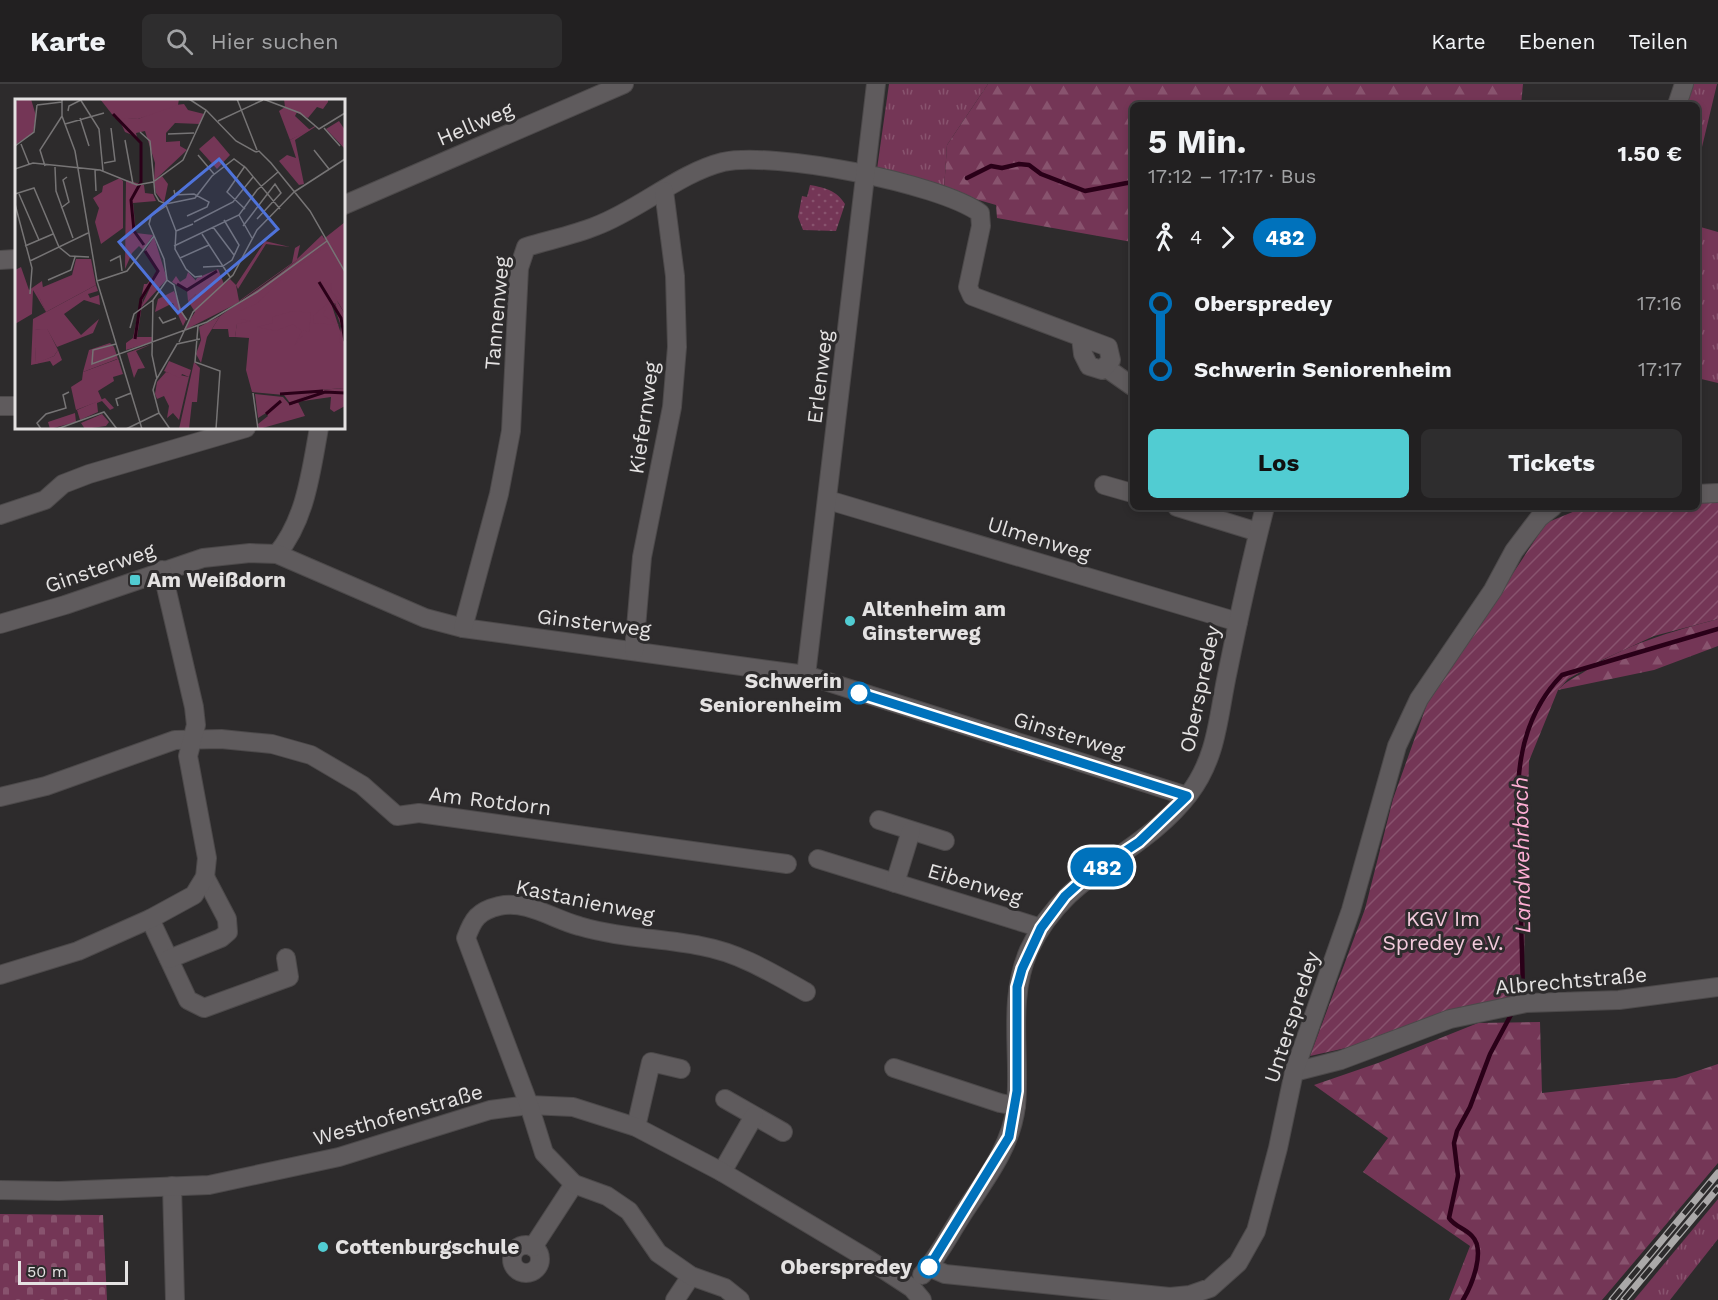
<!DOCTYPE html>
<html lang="de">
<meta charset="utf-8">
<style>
:root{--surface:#222021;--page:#2e2d2e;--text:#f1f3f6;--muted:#a2a3a5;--line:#3f3e3f;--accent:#51ccd2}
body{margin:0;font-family:"Work Sans",sans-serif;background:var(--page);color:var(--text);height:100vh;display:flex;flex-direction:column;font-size:22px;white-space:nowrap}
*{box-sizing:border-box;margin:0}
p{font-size:20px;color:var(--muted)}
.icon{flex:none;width:33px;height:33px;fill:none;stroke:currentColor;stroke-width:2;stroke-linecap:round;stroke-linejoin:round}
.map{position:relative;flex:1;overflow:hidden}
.panel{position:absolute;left:1130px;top:18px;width:570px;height:408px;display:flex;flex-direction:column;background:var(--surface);border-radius:9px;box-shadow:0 3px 9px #0003,0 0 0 2px var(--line)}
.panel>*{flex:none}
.badge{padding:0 12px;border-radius:20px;font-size:21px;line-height:39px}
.scale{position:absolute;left:18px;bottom:15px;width:110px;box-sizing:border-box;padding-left:6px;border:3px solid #e4e2e2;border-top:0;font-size:16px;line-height:21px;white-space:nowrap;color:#e4e2e2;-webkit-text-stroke:4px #2d2b2c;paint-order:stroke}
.map>.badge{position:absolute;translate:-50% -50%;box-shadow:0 0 0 3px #fff}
.legs{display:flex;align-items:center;gap:9px;height:66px;padding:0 18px;font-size:20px}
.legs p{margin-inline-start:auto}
.head{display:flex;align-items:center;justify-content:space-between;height:102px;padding:0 18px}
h1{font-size:33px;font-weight:700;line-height:45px}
.button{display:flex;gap:12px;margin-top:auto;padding:12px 18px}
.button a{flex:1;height:69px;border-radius:9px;background:var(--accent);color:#111;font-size:24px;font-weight:700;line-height:69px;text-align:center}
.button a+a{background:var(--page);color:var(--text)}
ul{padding:0 18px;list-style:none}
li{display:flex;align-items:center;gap:21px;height:66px;font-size:22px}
li i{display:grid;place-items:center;width:9px;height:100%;margin:0 8px;background:currentColor}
li i::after{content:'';width:15px;height:15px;margin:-8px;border:4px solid;border-radius:50%;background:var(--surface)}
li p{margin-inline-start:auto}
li:first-child i{background:linear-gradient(#0000 50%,currentColor 0)}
li:last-child i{background:linear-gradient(currentColor 50%,#0000 0)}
header{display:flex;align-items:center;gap:36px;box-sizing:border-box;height:84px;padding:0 30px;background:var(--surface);border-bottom:2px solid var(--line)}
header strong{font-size:28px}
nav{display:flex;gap:33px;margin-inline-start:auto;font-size:21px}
.search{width:420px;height:54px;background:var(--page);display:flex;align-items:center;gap:15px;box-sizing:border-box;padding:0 21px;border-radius:9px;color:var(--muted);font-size:22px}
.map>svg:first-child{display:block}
.grass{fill:url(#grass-tufts)}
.forest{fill:url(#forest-firs)}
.cemetery{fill:url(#cemetery-stones)}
.park{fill:url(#park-dots)}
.garden{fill:url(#garden-furrows)}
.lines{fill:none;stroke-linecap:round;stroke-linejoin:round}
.stream{stroke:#2a0018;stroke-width:4.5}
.minor-casing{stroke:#4c494a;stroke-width:20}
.minor{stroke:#5f5b5d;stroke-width:18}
.rail-casing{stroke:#aba9a9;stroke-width:7}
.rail{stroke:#2d2b2c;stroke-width:4.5;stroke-dasharray:14;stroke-linecap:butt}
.line-1-casing{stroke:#fff;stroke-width:14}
.line-1{stroke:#0072bc;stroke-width:9}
.poi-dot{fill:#51ccd2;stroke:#2d2b2c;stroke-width:2}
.stop-1-dot{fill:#fff;stroke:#0072bc;stroke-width:3}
.labels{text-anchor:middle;stroke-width:6;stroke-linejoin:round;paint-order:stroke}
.street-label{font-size:21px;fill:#e4e2e2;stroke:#2d2b2c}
.poi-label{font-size:21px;font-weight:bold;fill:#e4e2e2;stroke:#2d2b2c;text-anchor:start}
.stop-label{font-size:21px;font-weight:bold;fill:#e4e2e2;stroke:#2d2b2c;text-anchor:end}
.park-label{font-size:21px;fill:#f3cadc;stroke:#2d2b2c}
.water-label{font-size:22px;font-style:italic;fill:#feaed4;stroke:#2d2b2c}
.inset-river{fill:none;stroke:#2a0018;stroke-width:3}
.inset-road{fill:none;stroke:#767475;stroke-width:1.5}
.view{fill:#4f73da;fill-opacity:0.15;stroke:#4f73da;stroke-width:3}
.inset-edge{fill:none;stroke:#e4e2e2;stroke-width:3}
</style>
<header>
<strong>Karte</strong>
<div class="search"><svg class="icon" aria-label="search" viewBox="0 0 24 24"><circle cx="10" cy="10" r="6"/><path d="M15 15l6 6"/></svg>Hier suchen</div>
<nav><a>Karte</a><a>Ebenen</a><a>Teilen</a></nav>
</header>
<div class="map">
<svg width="1718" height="1216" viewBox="0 0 1718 1216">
<defs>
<pattern id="grass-tufts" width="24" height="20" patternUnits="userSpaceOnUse" patternTransform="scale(1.5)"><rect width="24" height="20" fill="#743656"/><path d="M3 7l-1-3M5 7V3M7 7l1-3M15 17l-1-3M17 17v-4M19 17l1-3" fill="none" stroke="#88536e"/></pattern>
<pattern id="forest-firs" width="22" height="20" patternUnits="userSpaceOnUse" patternTransform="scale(1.5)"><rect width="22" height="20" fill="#743656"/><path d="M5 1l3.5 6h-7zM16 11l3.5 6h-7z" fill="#88536e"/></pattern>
<pattern id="cemetery-stones" width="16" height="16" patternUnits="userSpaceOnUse" patternTransform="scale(1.5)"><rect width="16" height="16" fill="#743656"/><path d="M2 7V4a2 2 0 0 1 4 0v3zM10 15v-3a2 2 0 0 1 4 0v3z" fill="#88536e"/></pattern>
<pattern id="park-dots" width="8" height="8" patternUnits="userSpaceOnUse" patternTransform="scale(1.5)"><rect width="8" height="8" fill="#743656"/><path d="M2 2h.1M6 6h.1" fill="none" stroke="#88536e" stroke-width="1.8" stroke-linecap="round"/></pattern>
<pattern id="garden-furrows" width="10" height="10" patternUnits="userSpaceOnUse" patternTransform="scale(1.5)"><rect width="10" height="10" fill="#743656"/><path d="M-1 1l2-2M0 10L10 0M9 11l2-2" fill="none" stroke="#88536e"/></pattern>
</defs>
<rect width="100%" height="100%" fill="#2d2b2c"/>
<g class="grass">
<path d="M889,0H988L947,61L944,106L877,85Z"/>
<path d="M1688,0H1717L1697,84L1696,21H1682Z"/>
<path d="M1697,142L1718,148V299L1697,294Z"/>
<path d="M1718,1115V1155L1670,1216H1634Z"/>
</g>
<g class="forest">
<path d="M988,0H1523L1521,21H1132V158L997,134L996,121L944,106L947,61Z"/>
<path d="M1718,535V562L1654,586L1558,606C1566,597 1574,594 1584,588C1625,560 1671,548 1718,535Z"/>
<path d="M1540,938L1542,1009L1676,994L1718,980V1079L1602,1216H1449L1470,1162L1363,1088L1388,1054L1314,1001L1378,979L1478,939Z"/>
</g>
<path class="cemetery" d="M0,1130L103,1131L107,1216H0Z"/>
<path class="park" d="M810,101C826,104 836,106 845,120L836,147L803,146L798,133L802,112L807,113Z"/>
<path class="garden" d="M1718,415V535L1654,552L1602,576L1568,595L1558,606L1529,677L1523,911L1364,960L1310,972L1365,825L1393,715L1427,620L1546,439L1575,427L1593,423H1696L1697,416Z"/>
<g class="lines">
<g class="stream">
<path d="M967,94L991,82L1002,84L1019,80L1029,81L1041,90L1085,107L1132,98"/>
<path d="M1523,909C1522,868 1521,826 1519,785C1517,716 1509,645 1562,591L1718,545"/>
<path d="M1463,1216C1472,1201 1486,1166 1472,1152C1465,1144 1455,1143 1449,1134L1458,1092L1454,1059L1457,1047L1470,1023L1490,970L1513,927"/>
</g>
<defs>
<g id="minor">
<path d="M1677,21L1684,0"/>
<path d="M344,121L624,0"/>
<path d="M0,176L16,175"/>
<path d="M1105,283L1132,302"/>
<path d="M0,322H16"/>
<path d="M1104,401L1132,409"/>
<path d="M1696,410L1718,409"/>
<path d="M828,416L1238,538"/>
<path d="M1177,423L1258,448"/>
<path d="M0,431L45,416L63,400L89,390L246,344"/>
<path d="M277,470C306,435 311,387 319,344"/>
<path d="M0,540L65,521L203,474L250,469L277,470L425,534L463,544L806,591L1187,712"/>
<path d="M463,544L499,410L511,347L519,184L526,163C549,156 574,151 596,142C639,126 679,89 723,78C773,67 939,99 980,129L981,142L968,203L972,212L1108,263L1111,276L1102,286L1089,282L1083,270L1081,254"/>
<path d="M634,567L642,473L672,323L677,263L675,192L664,107"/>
<path d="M806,591L876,0"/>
<path d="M0,713L46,702L175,656L221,655L272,660L311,671L362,701L397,732L419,729L787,780"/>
<path d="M879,736L945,757"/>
<path d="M818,775L1041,844"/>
<path d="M895,799L911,747"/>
<path d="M150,835L188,916L204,924L289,893L286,874"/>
<path d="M169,875L221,854L228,848L227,835L205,793"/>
<path d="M0,891L78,867L150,835L194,811L205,793L207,774L188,672L196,641L194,623L162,486"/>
<path d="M894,984L1000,1019L1016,1022"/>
<path d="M1294,988L1341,976L1450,935L1526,919L1619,916L1718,903"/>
<path d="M725,1015L783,1048"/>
<path d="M636,1043L651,978L681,985"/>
<path d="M722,1088L754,1032"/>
<path d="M172,1102L175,1216"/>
<path d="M0,1106L59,1107L209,1101L339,1073L490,1026L529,1021L573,1023L636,1043L722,1088L866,1174L912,1204L922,1216"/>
<circle cx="526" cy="1175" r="14"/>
<path d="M533,1163L574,1100"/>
<path d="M929,1183L945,1190L1170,1213L1190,1211L1210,1204L1238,1179L1256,1147L1278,1064L1294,988L1351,826L1397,662L1419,615L1493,506L1514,467L1539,434L1553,423"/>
<path d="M922,1191C938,1173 949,1151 962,1131C984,1097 1011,1064 1016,1022C1021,970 1007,916 1029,866C1065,787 1141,773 1189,710C1218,672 1218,631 1228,586C1239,532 1251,477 1265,423"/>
<path d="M675,1216L691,1192"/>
<path d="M740,1216L725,1204L691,1192L658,1169L629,1127L607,1112L574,1100L544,1069L529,1021L466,854C473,835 478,827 499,822C527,816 553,835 579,842C619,854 661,854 701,862C740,869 772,889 806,908"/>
</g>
</defs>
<use href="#minor" class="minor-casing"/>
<use href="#minor" class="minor"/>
<defs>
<g id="rail">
<path d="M1612,1216L1718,1089"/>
<path d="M1624,1216L1718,1104"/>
</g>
</defs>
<use href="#rail" class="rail-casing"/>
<use href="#rail" class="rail"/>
</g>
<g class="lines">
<defs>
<path id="line-1" d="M859,609L1187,712L1139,758L1086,793L1065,812L1041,844L1022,885L1017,903V1007L1009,1053L929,1183"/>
</defs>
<use href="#line-1" class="line-1-casing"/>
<use href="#line-1" class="line-1"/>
</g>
<g class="poi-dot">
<rect x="129" y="490" width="12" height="12" rx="3"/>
<circle cx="850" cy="537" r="6"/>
<circle cx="323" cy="1163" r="6"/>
</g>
<g class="stop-1-dot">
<circle cx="859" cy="609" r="10"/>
<circle cx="929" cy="1183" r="10"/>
</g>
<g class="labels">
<g class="street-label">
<text transform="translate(475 40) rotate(-23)" y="7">Hellweg</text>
<text transform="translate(497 229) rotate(-85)" y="7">Tannenweg</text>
<text transform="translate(820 293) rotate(-83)" y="7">Erlenweg</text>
<text transform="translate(644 334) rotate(-82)" y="7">Kiefernweg</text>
<text transform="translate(1039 455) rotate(17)" y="7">Ulmenweg</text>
<text transform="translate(100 484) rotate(-19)" y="7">Ginsterweg</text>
<text transform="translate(594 539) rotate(7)" y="7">Ginsterweg</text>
<text transform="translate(1200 605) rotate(-78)" y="7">Oberspredey</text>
<text transform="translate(1069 651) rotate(17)" y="7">Ginsterweg</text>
<text transform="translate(490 717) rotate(7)" y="7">Am Rotdorn</text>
<text transform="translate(975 800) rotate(17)" y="7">Eibenweg</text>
<text transform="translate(585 817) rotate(12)" y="7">Kastanienweg</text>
<text transform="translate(1571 897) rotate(-5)" y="7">Albrechtstraße</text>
<text transform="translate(1292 933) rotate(-72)" y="7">Unterspredey</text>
<text transform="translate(398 1031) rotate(-16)" y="7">Westhofenstraße</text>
</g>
<g class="poi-label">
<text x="147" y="503">Am Weißdorn</text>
<text x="862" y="532">Altenheim am<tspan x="862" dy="24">Ginsterweg</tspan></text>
<text x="335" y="1170">Cottenburgschule</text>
</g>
<g class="stop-label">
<text x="842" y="604">Schwerin<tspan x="842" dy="24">Seniorenheim</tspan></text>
<text x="912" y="1190">Oberspredey</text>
</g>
<g class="park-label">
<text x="1443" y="842">KGV Im<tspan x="1443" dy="24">Spredey e.V.</tspan></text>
</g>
<g class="water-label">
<text transform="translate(1521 771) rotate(-91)" y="8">Landwehrbach</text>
</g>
</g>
<g transform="translate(15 15)">
<rect width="330" height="330" fill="#2d2b2c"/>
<path d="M300,27V28L280,41L289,85L284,86L264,62L272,56L281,59L275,41ZM147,77L153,85L149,104L141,94L139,82ZM330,123V209L322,202L330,215V231L320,204L317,207L330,247V289L304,291L275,304L269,296L237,293L231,271L234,239L220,238L224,207ZM250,142L275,148L251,145L223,190L221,186ZM6,168L14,191L27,182L28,189L22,192L31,213L18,191L17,215L0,225V171ZM173,173L182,183L181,195L173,202L172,192L157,183L161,177L165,183L171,179ZM159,192L171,221L168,227L158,204L140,213L143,200ZM205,217L192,238L186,264L181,255L186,241L184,228ZM32,229L43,251L39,257L21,265L19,231ZM240,295L268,298L275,306L283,303L290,317L244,330L243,325L253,317L251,314L243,319ZM90,299L99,309L95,311L87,302L82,304L83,313L65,321L62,311ZM60,314L61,323L35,330L33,323ZM87,315L94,323L91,327L70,330L66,324Z" fill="#743656"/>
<path d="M169,5L173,11L189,15L185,25L160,24L151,34V43L165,42V47L172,51L139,82L140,64L130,32L121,34L122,38L110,33L103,18L123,20L152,7ZM270,8L282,13L280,17L295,31L275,41L264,12ZM111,81L129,86L130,94L138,95L141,102L118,104L121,134L138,136L128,151L124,147L117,154L110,170ZM307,136L310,141L221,205L168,232L180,213L173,202L181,195L175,191L182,179L203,170L209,185L215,180L221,186L224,202L277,164L280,149L285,146L282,160ZM313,146L278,170L241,205L225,212V220L236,222L222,225L220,238H214L213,230H197L205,217L300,150ZM143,171L128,200L122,238H138L137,243L111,251V244L118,239L129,185H132ZM316,184L317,194L330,205V215L320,198H316L308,216L324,226L298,224L299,216L313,204ZM81,186L83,192L73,195L75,199L84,196L85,206L69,201L49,215L66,236L84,220L78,234L42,248L32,230L20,231L21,264L39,257L43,251L47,261L38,267L35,262L16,266L18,220ZM317,201L329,220L330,247L324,243L326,227ZM278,212L296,214L294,233L288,231V236L279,247L287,232L278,225L261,232L242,228L258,224L257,218ZM95,244L99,248L106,269L102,260L68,273L74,251ZM137,245L121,252L130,269L123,270L119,279L112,254ZM179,263L185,269L182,303H177L174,330H164ZM330,289V307L319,313L315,310L316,298L274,304L304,291Z" fill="#743656"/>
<path d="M199,37L215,56L202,70L184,50ZM105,79L108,82V129L86,145L80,123L84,109L78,99L87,93L88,87ZM61,160H76L81,186L31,213L21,191L57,176ZM151,273L174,278L164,321L158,314L152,319L154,307L149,297L142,300L140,295L142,283Z" fill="#743656"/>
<path d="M5,0H16L21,17L18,34L0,46V3ZM85,0H164L163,6L123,20L100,19ZM269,0H313V3L308,10L302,8L293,19L270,8Z" fill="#743656"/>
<path d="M139,138L152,180L125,210L143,172L130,152ZM103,260L108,275L98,278L99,282L83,292L87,301L61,311L56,288L67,281L68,273ZM154,262L176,271L174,278L167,275L165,279L149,272Z" fill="#743656"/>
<path d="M324,22L330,31V50L311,30Z" fill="#743656"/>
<path class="inset-river" d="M98,15L126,44V83L116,101L119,132L129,146M304,183L326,219L330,242M162,185L172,191L202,172M120,240L126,200L143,172L130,152M265,295L308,292M274,305L310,293L330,294M251,315L266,302"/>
<path class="inset-road" d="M47,0V17L60,52L82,182L127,330M65,0L84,30L88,72M174,0L191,11L221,42L241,53M222,0L242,51M248,0L285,14L304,30L330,14M22,6L47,3M53,12L54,7L66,1M65,19L74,47M203,22L248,1M50,25L89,14M309,29L325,47M125,33L135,42L140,95L144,102L151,105L180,99L197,77L219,60L231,69L265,110M153,35L179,34M110,41L118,85M6,45L14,65M0,47L19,33L22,6M299,51L314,70M241,53L244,52L256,64L295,112L330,173M183,56L199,75M89,64L100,62L96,29M30,67L25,51L47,17M230,67L212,93L230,110M40,68L41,92L58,139M0,70L18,64L85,71L122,86L138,83L168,61L191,11M80,71L81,92M159,91L160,96L179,95L194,103L192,108L172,117M279,93L330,60M0,95L19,89L44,148L55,157L74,158M4,95L24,141M0,105L17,169L15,195M151,106L161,132L160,150L171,170L180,178L187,177M151,107L136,117L134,125L149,160L152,181L159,186L165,211L172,221M46,109L54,103L48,81L52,78M224,116L237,139M179,123L218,103L238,78M228,127L260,85L266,94L242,120M198,128L219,156M161,132L178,125M187,135L215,178M10,147L38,135M159,147L224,116L242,91L263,73M165,159L194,146M15,162L73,134M95,162L105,157L107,172M188,168L208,167L217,161L224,146L209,121M33,181L56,171L60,158M82,182L112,172L139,137M144,218L148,224L161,219M183,227L180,263L205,272L201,330M115,229L119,215L138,201M164,243L178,213L218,176L242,131L279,93M101,245L78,251L77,265L192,223L242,193L312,142M142,280L137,256L138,201L152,181M238,294L243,330M103,307L101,300L116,294M144,314L138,291L141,281L162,245L185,240M144,314L155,330M26,330L22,324L31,315L51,309L48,296L54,293M42,330L89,313L102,330M111,330L144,314"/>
<path class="view" d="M204,60L263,130L163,214L104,143Z"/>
<rect width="330" height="330" class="inset-edge"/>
</g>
</svg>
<div class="scale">50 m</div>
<b class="badge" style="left:1102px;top:783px;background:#0072bc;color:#fff">482</b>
<section class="panel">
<div class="head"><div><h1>5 Min.</h1><p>17:12 – 17:17 · Bus</p></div><b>1.50 €</b></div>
<div class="legs"><svg class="icon" aria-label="walk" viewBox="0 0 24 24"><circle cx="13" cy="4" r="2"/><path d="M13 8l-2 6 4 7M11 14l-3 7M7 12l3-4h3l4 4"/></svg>4<svg class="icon" aria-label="forward" viewBox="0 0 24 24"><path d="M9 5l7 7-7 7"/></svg><b class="badge" style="background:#0072bc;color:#fff">482</b></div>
<ul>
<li><i style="color:#0072bc"></i><b>Oberspredey</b><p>17:16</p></li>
<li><i style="color:#0072bc"></i><b>Schwerin Seniorenheim</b><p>17:17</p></li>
</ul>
<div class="button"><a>Los</a><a>Tickets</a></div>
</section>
</div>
